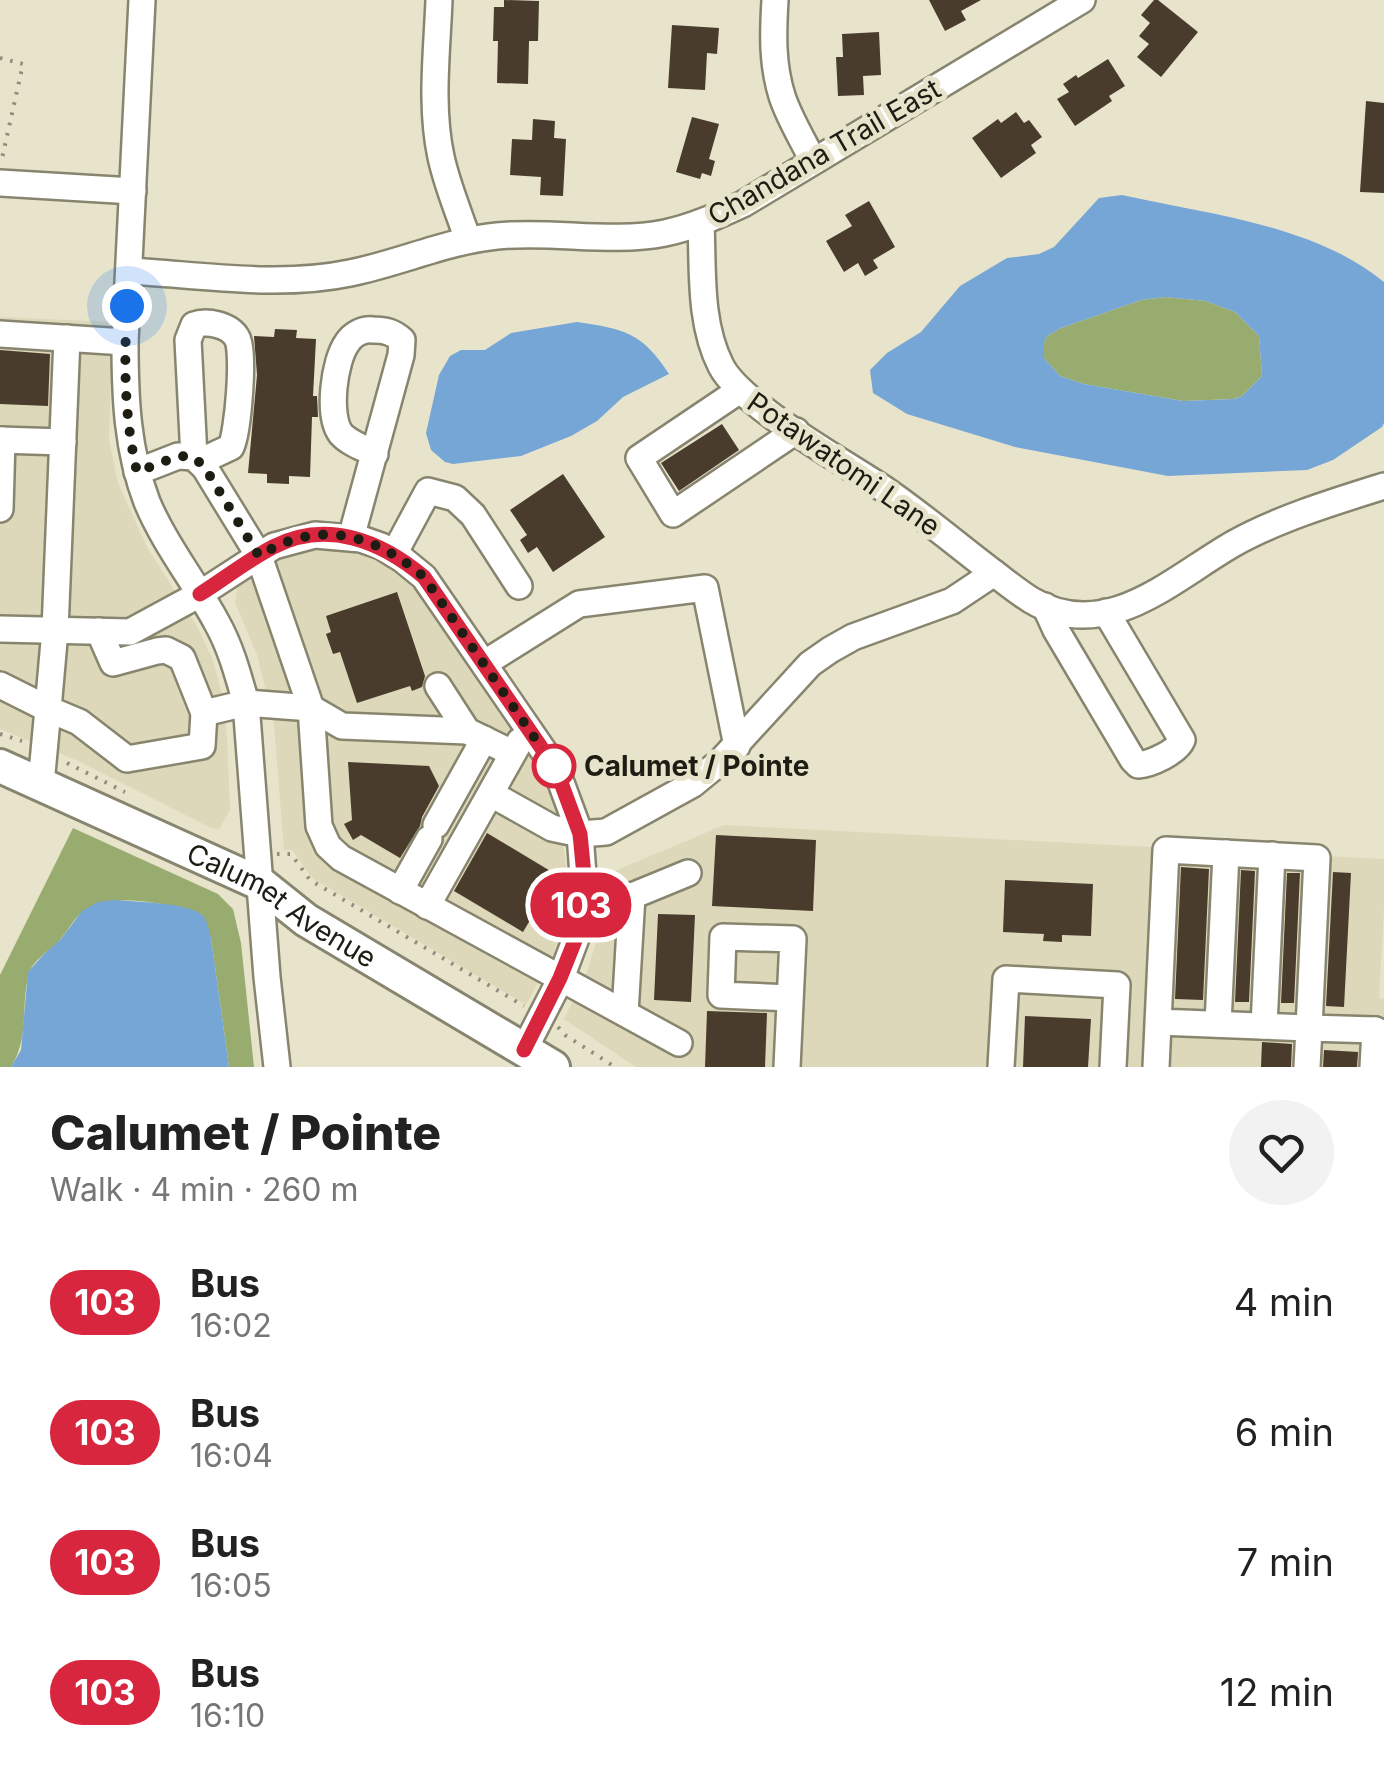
<!DOCTYPE html>
<meta charset="utf-8">
<style>
:root{--surface:#fff;--page:#f2f2f2;--text:#222;--muted:#767676}
body{margin:0;font-family:Inter,sans-serif;background:var(--page);color:var(--text);height:100vh;display:flex;flex-direction:column;font-size:38px;white-space:nowrap}
*{box-sizing:border-box;margin:0}
p{font-size:32px;color:var(--muted)}
.icon{flex:none;width:55px;height:55px;fill:none;stroke:currentColor;stroke-width:2;stroke-linecap:round;stroke-linejoin:round}
.map{position:relative;height:1067px;overflow:hidden}
.panel{display:flex;flex-direction:column;background:var(--surface);flex:1}
.panel>*{flex:none}
.badge{padding:0 20px;border-radius:32px;font-size:35px;line-height:65px}
.you{position:absolute;width:50px;height:50px;margin:-25px;border:8px solid #fff;border-radius:50%;background:#1a73e8;box-shadow:0 0 0 15px #1a73e833}
.map>.badge{position:absolute;translate:-50% -50%;box-shadow:0 0 0 5px #fff}
.round{display:grid;place-items:center;flex:none;width:105px;height:105px;border-radius:52px;background:var(--page)}
.head{display:flex;align-items:center;justify-content:space-between;height:170px;padding:0 50px}
h1{font-size:48px;font-weight:800;line-height:75px}
ul{padding:0;list-style:none}
li{display:flex;align-items:center;gap:30px;height:130px;padding:0 50px}
li div{flex:1}
li b{display:block;font-size:38px}
li em{font-style:normal}
li .badge{min-width:110px;font-weight:700;text-align:center}
.map>svg:first-child{display:block}
.built{fill:#ddd8b9}
.forest{fill:#98ac70}
.water{fill:#75a6d5;fill-rule:evenodd}
.building{fill:#493c2c}
.lines{fill:none;stroke-linecap:round;stroke-linejoin:round}
.minor-casing{stroke:#88856f;stroke-width:30}
.major-casing{stroke:#88856f;stroke-width:38}
.path{stroke:#8f8c7b;stroke-width:4;stroke-dasharray:2.5 8;stroke-linecap:butt}
.minor{stroke:#fff;stroke-width:25}
.major{stroke:#fff;stroke-width:32}
.line-casing{stroke:#fff;stroke-width:22}
.line{stroke:#d7263d;stroke-width:15}
.walk{stroke:#1e1d14;stroke-width:10;stroke-dasharray:0 18}
.stop-dot{fill:#fff;stroke:#d7263d;stroke-width:5}
.labels{text-anchor:middle;stroke-width:10;stroke-linejoin:round;paint-order:stroke}
.street-label{font-size:28px;fill:#1e1d14;stroke:#e8e4cc}
.stop-label{font-size:28px;font-weight:bold;fill:#1e1d14;stroke:#e8e4cc;text-anchor:start}
</style>
<div class="map">
<svg width="1384" height="1067" viewBox="0 0 1384 1067">
<rect width="100%" height="100%" fill="#e8e4cc"/>
<g class="built">
<path d="M0,317L112,322L109,439L118,483L147,547L197,626L213,660L222,695L227,737L230,810L219,829L211,828L76,760L0,729Z"/>
<path d="M327,550L347,551L370,557L390,567L424,598L526,745L539,766L551,792L559,819L567,871L566,903L562,928L554,953L526,1005L312,878L292,850H284L274,724L257,655L235,603L237,589L233,587L239,580L279,558L301,551Z"/>
<path d="M724,825L1384,859V911L1379,998L1384,999V1067H636L564,1019L587,972L596,942L603,913V876Z"/>
</g>
<g class="forest">
<path d="M1165,297L1206,301L1235,312L1259,336L1262,376L1242,396L1233,399L1183,401L1084,384L1060,376L1044,358V343L1047,336L1061,328L1141,300Z"/>
<path d="M73,828L218,894L233,909L241,943L254,1067H229L211,938L201,914C171,904 107,890 81,913C72,921 66,934 57,943C47,952 30,963 28,977C21,1009 29,1038 11,1067H0V975Z"/>
</g>
<g class="water">
<path d="M1122,195C1207,214 1315,225 1384,282V423L1382,427L1333,460L1307,470L1168,476L1015,447L907,414L873,393L870,370L887,353L921,332L960,286L1007,258L1039,254L1054,247L1099,198ZM1165,297L1206,301L1235,312L1259,336L1262,376L1242,396L1234,399L1183,401L1084,384L1060,376L1044,358V343L1047,336L1061,328L1141,300Z"/>
<path d="M577,322C624,329 642,332 669,374L623,397L597,421L571,436L521,456L453,464L445,462L431,450L426,433L439,375L450,356L461,350H485L511,333Z"/>
<path d="M113,900C134,902 187,902 202,915C208,921 209,931 211,938L229,1067H11L21,1050L28,972L43,955L61,939L82,911L98,902Z"/>
</g>
<g class="building">
<path d="M504,0L539,1L538,41H529L528,84L497,83L498,41H493L494,7H504Z"/>
<path d="M929,0H981L961,11L966,20L945,31Z"/>
<path d="M1154,0H1158L1198,32L1161,77L1137,57L1149,44L1139,36L1150,23L1141,15Z"/>
<path d="M672,25L719,28L717,54L707,53L705,90L668,88Z"/>
<path d="M879,32L881,75L863,76L864,95L838,96L836,57H843L842,34Z"/>
<path d="M1108,59L1125,86L1109,96L1112,101L1075,126L1057,99L1069,92L1063,84L1076,75L1078,78Z"/>
<path d="M1366,101L1384,103V193L1360,192Z"/>
<path d="M1016,112L1024,123L1029,120L1042,137L1031,145L1036,153L1001,178L972,138L998,119L1001,123Z"/>
<path d="M692,117L719,124L709,159L715,161L711,176L702,173L700,179L676,172Z"/>
<path d="M533,119L555,121L554,138L566,139L563,196L540,195L541,177L510,175L512,139L532,140Z"/>
<path d="M869,201L895,247L873,260L878,268L865,276L858,263L844,272L826,241L852,226L845,215Z"/>
<path d="M275,329L297,330L296,338L316,339L313,396H317L318,417H312L310,477L289,476V484L267,483V474L248,473L257,375L254,336L274,337Z"/>
<path d="M0,350L50,354L48,406L0,404Z"/>
<path d="M722,424L739,450L679,491L661,463Z"/>
<path d="M563,474L605,537L553,572L537,547L528,553L520,540L527,535L510,510Z"/>
<path d="M397,592L425,676L422,687L412,691L410,686L357,703L340,652L333,654L326,634L331,632L326,616Z"/>
<path d="M348,762L429,766L439,786L422,817L420,826L400,858L361,835L353,840L344,824L352,820Z"/>
<path d="M487,833L557,875L523,932L454,891Z"/>
<path d="M716,835L816,840L813,911L712,906Z"/>
<path d="M1181,867L1209,869L1203,1000L1175,999Z"/>
<path d="M1241,870L1255,871L1249,1002H1235Z"/>
<path d="M1333,872L1351,873L1344,1007L1326,1006Z"/>
<path d="M1287,873H1300L1294,1003H1281Z"/>
<path d="M1005,880L1093,884L1091,936L1062,935V942L1043,941L1044,934L1003,932Z"/>
<path d="M658,914L695,915L691,1002L654,1000Z"/>
<path d="M707,1011L767,1013L765,1067H705Z"/>
<path d="M1025,1016L1091,1019L1088,1067H1023Z"/>
<path d="M1262,1042L1292,1044L1291,1067H1261Z"/>
<path d="M1324,1050L1358,1052L1357,1067H1323Z"/>
</g>
<g class="lines">
<defs>
<g id="minor">
<path d="M142,0L125,342C125,397 127,450 147,502C165,545 195,582 217,623C231,648 238,675 246,703L267,977L277,1067"/>
<path d="M439,0C437,52 430,106 441,157C447,185 459,213 468,240"/>
<path d="M775,0C773,33 772,64 782,96C789,118 803,140 813,161"/>
<path d="M0,183L133,191"/>
<path d="M701,223C703,270 699,323 721,366C741,405 844,462 884,489C922,515 957,545 994,573"/>
<path d="M130,271C201,275 279,288 350,273C400,263 447,241 497,236C553,230 610,244 665,233C693,227 717,216 743,204L1082,0"/>
<path d="M0,334L125,342"/>
<path d="M67,338L55,630L48,709L79,722L127,759L202,746L204,713L246,703L311,708L342,726L467,731L512,753"/>
<path d="M740,390L639,458L673,514L796,431"/>
<path d="M0,440L63,442"/>
<path d="M194,457L188,340L194,325C207,320 230,325 237,338C245,351 238,432 231,447L199,462"/>
<path d="M137,472L178,456L194,457L205,468L259,556L311,708L319,826L328,846L341,858L679,1043"/>
<path d="M0,509L2,440"/>
<path d="M351,538L401,355L402,340C393,332 385,330 373,330C363,329 353,334 347,343C334,361 327,416 341,434C349,443 364,448 375,454"/>
<path d="M394,554L428,491L455,498L473,515L519,586"/>
<path d="M1045,606L1056,630L1133,760L1138,765C1151,764 1177,752 1182,740L1106,612"/>
<path d="M0,629L130,632L200,594L274,546L315,535L361,539L381,546L402,559L424,577L556,769L580,834L583,875L576,938L561,978L524,1050"/>
<path d="M99,631L113,663L157,651L166,650L182,658L204,713"/>
<path d="M485,663L579,604L705,588L737,746"/>
<path d="M0,685L48,709L41,784"/>
<path d="M438,686L467,731"/>
<path d="M502,800L552,828L580,834L606,832L693,784L721,761L810,664L830,650L853,637L952,601L994,573C1006,582 1018,592 1031,600C1106,645 1172,579 1233,544C1277,519 1336,501 1384,486"/>
<path d="M436,825L484,739"/>
<path d="M400,891L429,839"/>
<path d="M582,897L632,896"/>
<path d="M427,906L520,741"/>
<path d="M625,1013L632,896L688,873"/>
<path d="M1218,1024L1226,853"/>
<path d="M1264,1026L1272,855"/>
<path d="M787,1067L793,939L723,937L721,995L790,998"/>
<path d="M1001,1067L1006,979L1117,985L1113,1067"/>
<path d="M1156,1067L1166,850L1317,858L1309,1028L1158,1022"/>
<path d="M1307,1067L1309,1028L1375,1030L1384,1034"/>
<path d="M1373,1067L1375,1030"/>
</g>
<g id="major">
<path id="s1" d="M0,766L261,884L306,920L553,1067"/>
</g>
</defs>
<use href="#minor" class="minor-casing"/>
<use href="#major" class="major-casing"/>
<g class="path">
<path d="M0,58L23,64L1,163"/>
<path d="M0,734L22,741"/>
<path d="M67,763L125,792"/>
<path d="M277,854H291L310,880L524,1006"/>
<path d="M558,1027L565,1035L615,1067"/>
</g>
<use href="#minor" class="minor"/>
<use href="#major" class="major"/>
</g>
<g class="lines">
<defs>
<path id="line" d="M200,594C224,579 248,560 273,547C327,519 381,541 424,577L556,769L580,834L584,875L576,938L560,978L524,1050"/>
</defs>
<use href="#line" class="line-casing"/>
<use href="#line" class="line"/>
<path class="walk" d="M127,306C124,362 124,417 137,472L178,456L194,457L205,468L259,556C319,518 374,534 424,577L556,769L554,766"/>
</g>
<circle class="stop-dot" cx="554" cy="766" r="20"/>
<g class="labels">
<g class="street-label">
<text transform="translate(824 152) rotate(-30)" y="10">Chandana Trail East</text>
<text transform="translate(844 464) rotate(35)" y="10">Potawatomi Lane</text>
<text dy="10" stroke="none"><textPath href="#s1" startOffset="315">Calumet Avenue</textPath></text>
</g>
<g class="stop-label">
<text x="584" y="776">Calumet / Pointe</text>
</g>
</g>
</svg>
<div class="you" style="left:127px;top:306px"></div>
<b class="badge" style="left:581px;top:905px;background:#d7263d;color:#fff">103</b>
</div>
<section class="panel">
<div class="head"><div><h1>Calumet / Pointe</h1><p>Walk · 4 min · 260 m</p></div><a class="round"><svg class="icon" aria-label="heart" viewBox="0 0 24 24"><path d="M12 20l-8-8c-3-5 5-10 8-4 3-6 11-1 8 4z"/></svg></a></div>
<ul>
<li><span class="badge" style="background:#d7263d;color:#fff">103</span><div><b>Bus</b><p>16:02</p></div><em>4 min</em></li>
<li><span class="badge" style="background:#d7263d;color:#fff">103</span><div><b>Bus</b><p>16:04</p></div><em>6 min</em></li>
<li><span class="badge" style="background:#d7263d;color:#fff">103</span><div><b>Bus</b><p>16:05</p></div><em>7 min</em></li>
<li><span class="badge" style="background:#d7263d;color:#fff">103</span><div><b>Bus</b><p>16:10</p></div><em>12 min</em></li>
</ul>
</section>
